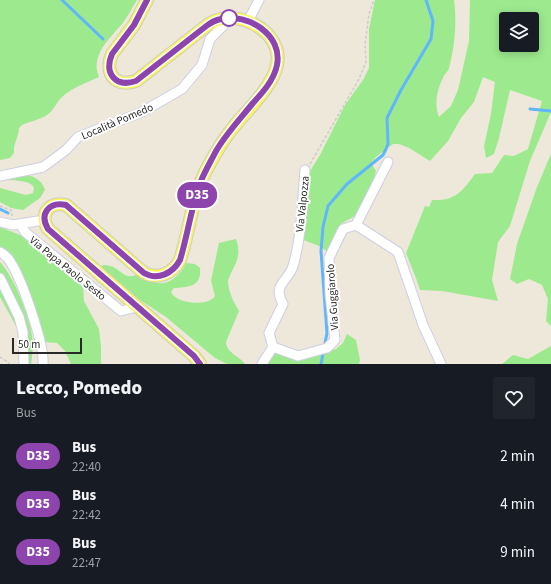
<!DOCTYPE html>
<html lang="it">
<meta charset="utf-8">
<style>
:root{--surface:#171b24;--page:#20242c;--text:#f1f3f6;--muted:#9ea1a6}
body{margin:0;font-family:"Source Sans 3",sans-serif;background:var(--page);color:var(--text);height:100vh;display:flex;flex-direction:column;font-size:15px;white-space:nowrap}
*{box-sizing:border-box;margin:0}
p{font-size:13px;color:var(--muted)}
.icon{flex:none;width:22px;height:22px;fill:none;stroke:currentColor;stroke-width:2;stroke-linecap:round;stroke-linejoin:round}
.map{position:relative;height:364px;overflow:hidden}
.details{display:flex;flex-direction:column;background:var(--surface);flex:1}
.details>*{flex:none}
.badge{padding:0 8px;border-radius:13px;font-size:14px;line-height:26px}
.tools{position:absolute;left:499px;top:12px;display:grid;gap:8px}
.tools a{display:grid;place-items:center;width:40px;height:40px;border-radius:4px;background:var(--surface);box-shadow:0 2px 10px #0003;font-size:20px}
.scale{position:absolute;left:12px;bottom:10px;width:70px;box-sizing:border-box;padding-left:4px;border:2px solid #292929;border-top:0;font-size:11px;line-height:14px;white-space:nowrap;color:#292929;-webkit-text-stroke:3px #fff;paint-order:stroke}
.map>.badge{position:absolute;translate:-50% -50%;box-shadow:0 0 0 2px #fff}
.round{display:grid;place-items:center;flex:none;width:42px;height:42px;border-radius:4px;background:var(--page)}
.headline{display:flex;align-items:center;justify-content:space-between;height:68px;padding:0 16px}
h1{font-size:19px;font-weight:800;line-height:30px}
ul{padding:0;list-style:none}
li{display:flex;align-items:center;gap:12px;height:48px;padding:0 16px}
li div{flex:1}
li b{display:block;font-size:15px}
li em{font-style:normal}
li .badge{min-width:44px;font-weight:700;text-align:center}
.map>svg:first-child{display:block}
.green{fill:#9dea8e;fill-rule:evenodd}
.lines{fill:none;stroke-linecap:round;stroke-linejoin:round}
.stream{stroke:#5fb6fc;stroke-width:3}
.minor-casing{stroke:#cecee4;stroke-width:11}
.major-casing{stroke:#ccc;stroke-width:14}
.path{stroke:#ccc;stroke-width:1.5;stroke-dasharray:3 2;stroke-linecap:butt}
.minor{stroke:#fff;stroke-width:9}
.major{stroke:#fff54c;stroke-width:12}
.line-casing{stroke:#fff;stroke-width:9}
.line{stroke:#8e44ad;stroke-width:6}
.stop-dot{fill:#fff;stroke:#8e44ad;stroke-width:2}
.labels{text-anchor:middle;stroke-width:4;stroke-linejoin:round;paint-order:stroke}
.street-label{font-size:11px;fill:#292929;stroke:#fff}
</style>
<div class="map">
<svg width="551" height="364" viewBox="0 0 551 364">
<rect width="100%" height="100%" fill="#ede8d9"/>
<g class="green">
<path d="M0,0H137C132,8 128,16 122,24C109,39 90,56 99,77C88,82 69,89 61,98C56,103 54,110 47,115C40,120 30,121 22,125L19,128C19,137 13,143 14,153L10,158L0,160Z"/>
<path d="M375,0H454C457,22 455,46 449,68C448,72 444,74 443,78C437,89 434,105 439,117L451,106L458,90L469,41L470,0H551V112L530,161L510,226L498,242L492,280L498,301L442,291L420,290L416,278L406,253L425,206L429,207L432,200C455,201 462,192 475,174L492,173L504,155L514,156L528,149L542,101L510,90L499,138L494,154L486,158L484,146L491,114L495,82L483,77L474,102L461,118L448,141L430,161L409,148L399,144H393L376,157L371,163L376,171L371,187L355,216L342,223L337,230L328,252L319,246L301,239L307,176L320,155L345,105L363,80L369,68V29ZM506,19H532V45H506Z"/>
<path d="M551,154V326L546,321L548,299L542,285L529,279L517,284L510,279L517,244L537,187Z"/>
<path d="M19,173C31,176 41,177 45,190L40,198L23,210L11,208L0,202V188L26,195L33,193L34,188C31,179 9,181 0,179Z"/>
<path d="M0,227L20,235H25L83,285L84,301L99,329L101,347V364H71L65,351L57,343L43,342L41,331L0,249Z"/>
<path d="M236,239C240,251 239,258 233,269C231,273 229,277 228,281C228,291 234,303 239,311L226,342C227,354 239,355 245,364H227L215,358L166,317L131,294L100,269L103,265C117,265 117,272 128,276C132,277 136,274 141,275C145,275 150,280 154,282C168,287 181,275 186,263L195,264L200,268C202,287 188,287 174,288L171,292C176,304 208,307 215,296L211,281L219,243Z"/>
<path d="M0,262C15,278 31,320 33,342C33,349 32,357 31,364H28V345L26,337L17,328L0,297Z"/>
<path d="M347,334L356,340L360,360L359,364H263C268,359 271,353 279,352L299,360L305,359L336,349L343,343Z"/>
<path d="M551,346V364H502L513,355L528,359Z"/>
</g>
<g class="lines">
<g class="stream">
<path d="M62,0L103,39"/>
<path d="M530,109L551,111"/>
<path d="M0,209L8,213"/>
<path d="M321,364L327,333L321,251L323,227L328,206L347,184L383,155L386,149L388,144L387,118L401,90L431,39L433,21L426,0"/>
</g>
<defs>
<g id="minor">
<path d="M248,21L259,0"/>
<path d="M0,176L43,167L66,150L78,137L142,112L182,89L202,65L210,39L223,26L222,18"/>
<path d="M0,222L13,225L44,220"/>
<path d="M20,224L25,232L121,311L137,307"/>
<path d="M356,225L388,162"/>
<path d="M0,252C4,254 9,259 11,263C22,280 45,346 43,364"/>
<path d="M0,278L19,317L23,332L24,364"/>
<path d="M273,347L298,356L327,348L335,340L330,295L329,258L343,229L356,225L398,252L423,325L441,364"/>
<path d="M262,364L273,347L269,333L283,304C272,284 288,282 293,266C302,236 302,202 305,170"/>
</g>
<path id="major" d="M147,0L134,25L112,54C104,73 115,88 136,81L205,27C210,23 215,20 221,19C247,13 283,35 277,65C272,88 246,111 232,129C223,140 216,152 209,165C192,194 190,229 180,260C173,273 158,280 144,273L66,205C49,201 39,214 48,229L194,356L200,364"/>
</defs>
<use href="#minor" class="minor-casing"/>
<use href="#major" class="major-casing"/>
<g class="path">
<path d="M310,164L359,79L366,62L365,44L369,14L374,0"/>
<path d="M0,206L11,210L12,216"/>
<path d="M0,357L8,362L9,364"/>
</g>
<use href="#minor" class="minor"/>
<use href="#major" class="major"/>
</g>
<g class="lines">
<defs>
<path id="line" d="M147,0L134,25L112,54C104,73 115,88 136,81L205,27C210,23 215,20 221,19C248,13 283,35 277,65C274,80 263,92 253,103C240,119 226,134 216,151C211,161 205,171 201,181C191,207 188,234 180,260C173,273 158,281 144,273L66,205C49,201 39,214 48,229L194,356L200,364"/>
</defs>
<use href="#line" class="line-casing"/>
<use href="#line" class="line"/>
</g>
<circle class="stop-dot" cx="229" cy="18" r="8"/>
<g class="labels">
<g class="street-label">
<text transform="translate(117 121) rotate(-23)" y="4">Località Pomedo</text>
<text transform="translate(302 204) rotate(-84)" y="4">Via Valpozza</text>
<text transform="translate(68 268) rotate(39)" y="4">Via Papa Paolo Sesto</text>
<text transform="translate(332 297) rotate(-94)" y="4">Via Guggiarolo</text>
</g>
</g>
</svg>
<div class="tools">
<a><svg class="icon" aria-label="layers" viewBox="0 0 24 24"><path d="M12 4l9 5-9 5-9-5zM3 14l9 5 9-5"/></svg></a>
</div>
<div class="scale">50 m</div>
<b class="badge" style="left:197px;top:195px;background:#8e44ad;color:#fff">D35</b>
</div>
<section class="details">
<div class="headline"><div><h1>Lecco, Pomedo</h1><p>Bus</p></div><a class="round"><svg class="icon" aria-label="heart" viewBox="0 0 24 24"><path d="M12 20l-8-8c-3-5 5-10 8-4 3-6 11-1 8 4z"/></svg></a></div>
<ul>
<li><span class="badge" style="background:#8e44ad;color:#fff">D35</span><div><b>Bus</b><p>22:40</p></div><em>2 min</em></li>
<li><span class="badge" style="background:#8e44ad;color:#fff">D35</span><div><b>Bus</b><p>22:42</p></div><em>4 min</em></li>
<li><span class="badge" style="background:#8e44ad;color:#fff">D35</span><div><b>Bus</b><p>22:47</p></div><em>9 min</em></li>
</ul>
</section>
